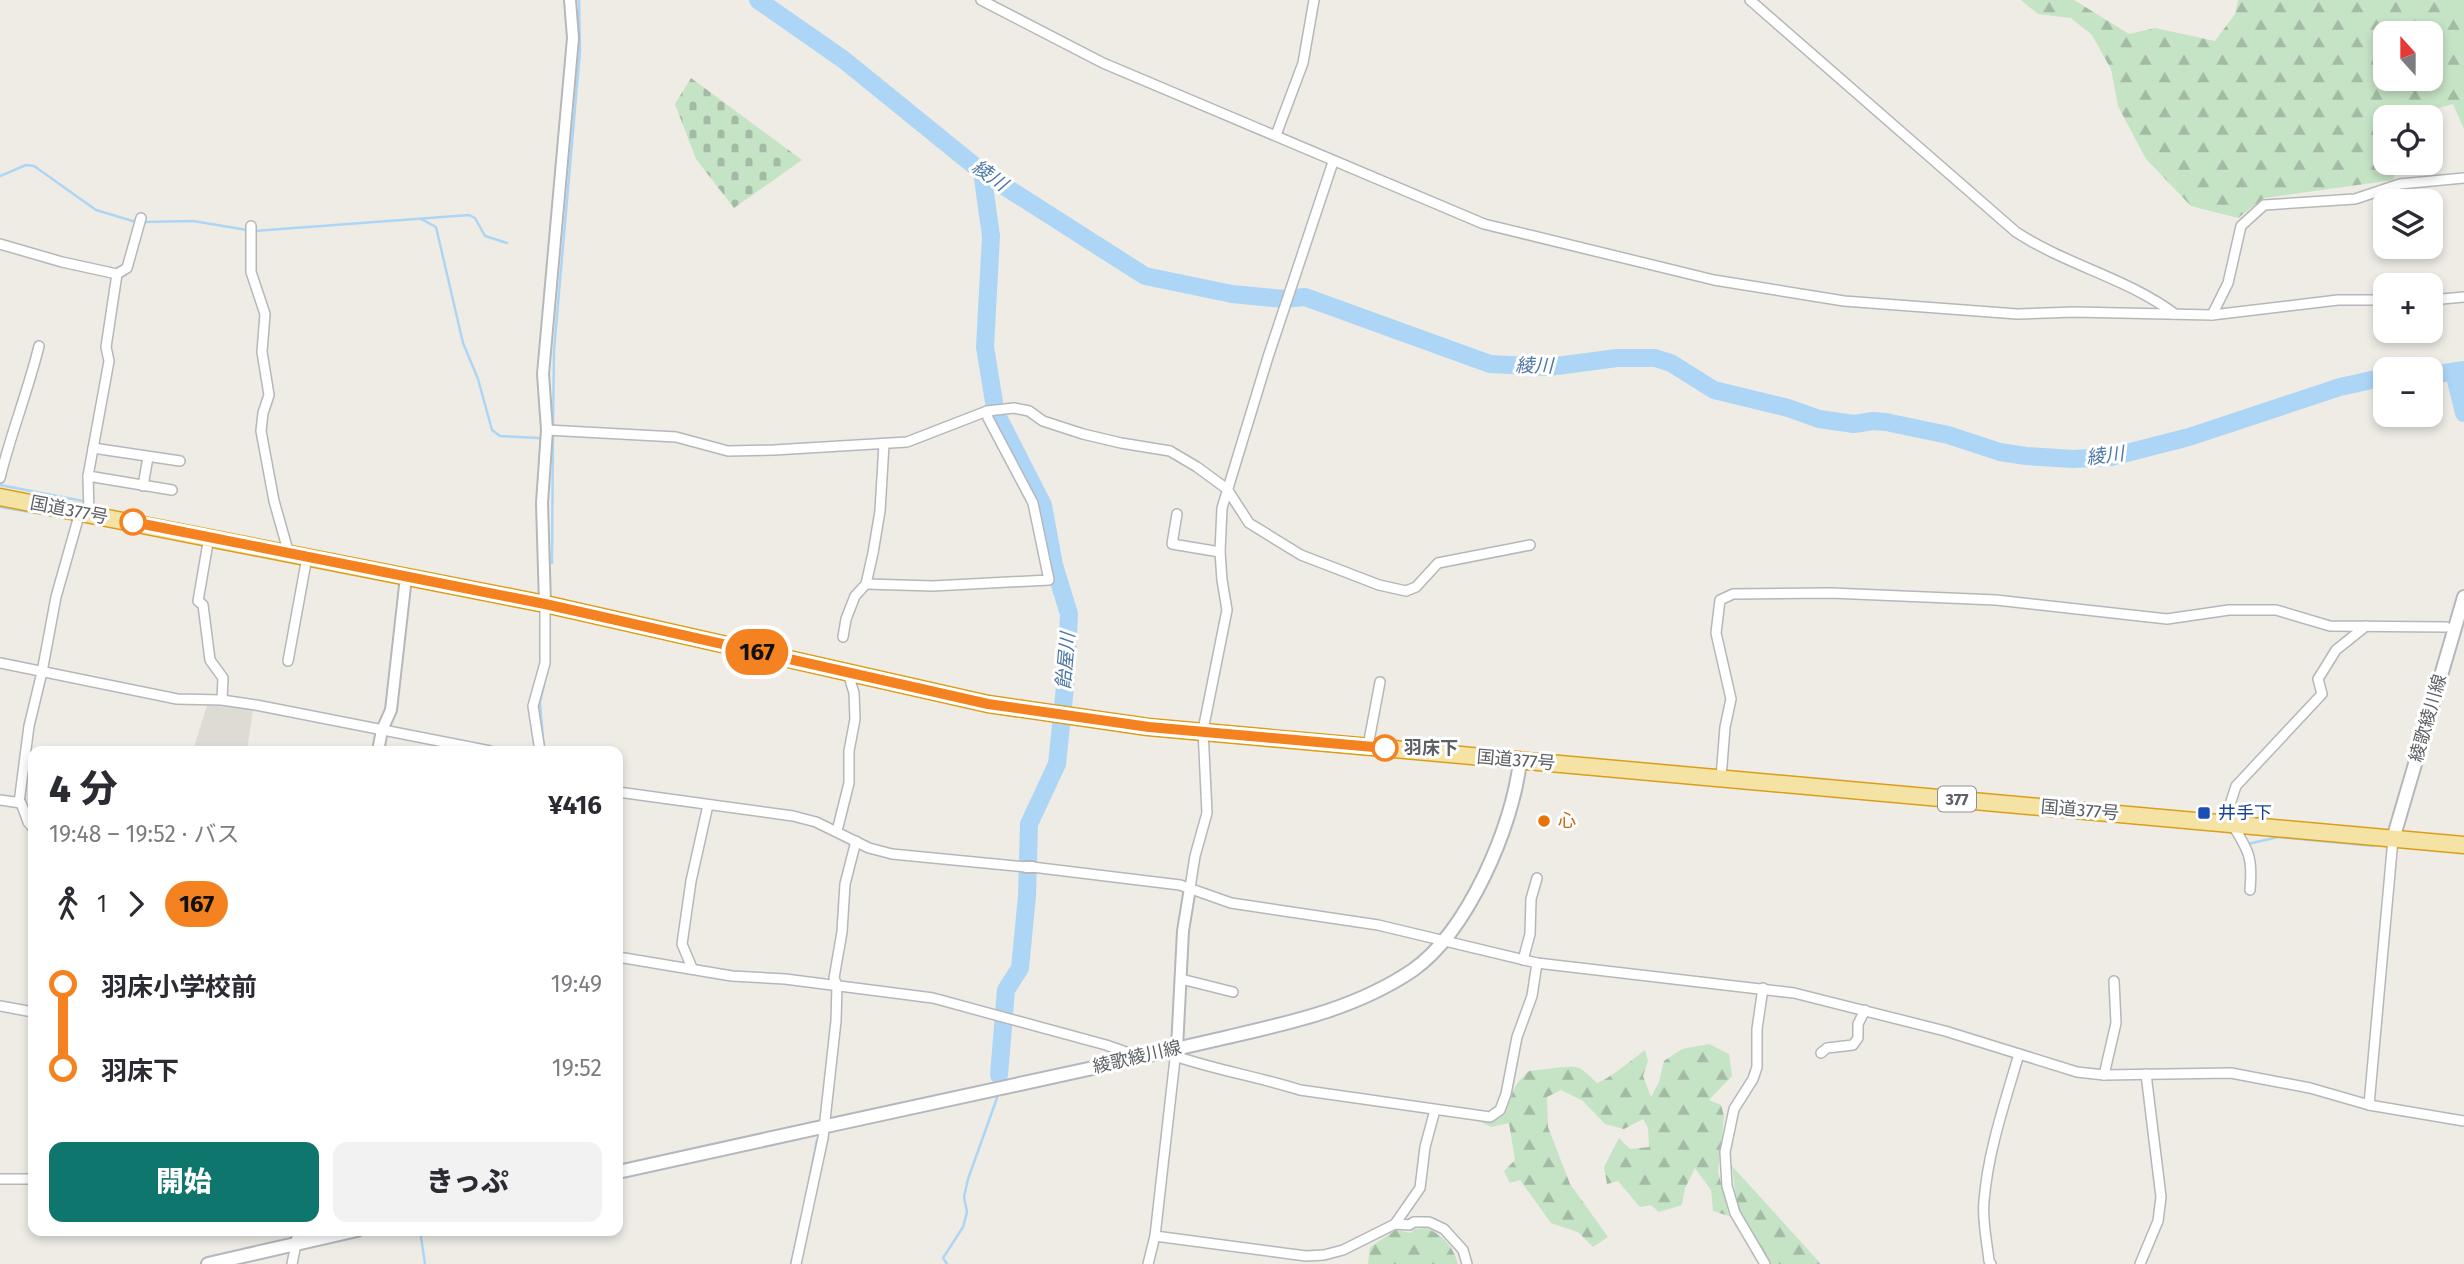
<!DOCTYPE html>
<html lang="ja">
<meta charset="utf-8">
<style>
:root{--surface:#fff;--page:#f2f2f3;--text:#2b2b33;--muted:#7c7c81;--accent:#0f766e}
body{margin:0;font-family:"Fira Sans","Noto Sans JP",sans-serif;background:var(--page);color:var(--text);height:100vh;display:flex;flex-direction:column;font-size:26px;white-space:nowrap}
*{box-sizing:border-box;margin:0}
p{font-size:23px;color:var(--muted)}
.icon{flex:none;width:38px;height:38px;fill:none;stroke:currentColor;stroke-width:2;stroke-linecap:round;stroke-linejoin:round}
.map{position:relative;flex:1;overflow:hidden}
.panel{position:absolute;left:28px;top:746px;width:595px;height:490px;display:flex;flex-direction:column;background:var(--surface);border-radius:14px;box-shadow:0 4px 10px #0003}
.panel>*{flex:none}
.badge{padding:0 14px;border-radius:23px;font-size:24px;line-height:46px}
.needle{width:46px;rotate:339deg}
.fabs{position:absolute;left:2373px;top:21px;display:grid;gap:14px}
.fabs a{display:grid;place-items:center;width:70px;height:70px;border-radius:14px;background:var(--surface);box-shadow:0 4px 10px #0003;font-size:35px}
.map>.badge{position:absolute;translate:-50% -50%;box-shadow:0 0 0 4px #fff}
.legs{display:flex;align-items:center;gap:10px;height:77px;padding:0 21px;font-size:23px}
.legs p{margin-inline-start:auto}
.overview{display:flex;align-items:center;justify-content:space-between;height:119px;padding:0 21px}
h1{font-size:38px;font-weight:800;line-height:52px}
.button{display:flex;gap:14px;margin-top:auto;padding:14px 21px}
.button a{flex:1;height:80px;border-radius:14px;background:var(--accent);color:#fff;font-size:28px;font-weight:800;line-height:80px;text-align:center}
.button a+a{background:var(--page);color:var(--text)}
ul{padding:0 21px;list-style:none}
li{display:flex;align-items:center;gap:24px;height:84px;font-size:26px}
li i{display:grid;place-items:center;width:10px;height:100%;margin:0 9px;background:currentColor}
li i::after{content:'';width:18px;height:18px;margin:-9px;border:5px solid;border-radius:50%;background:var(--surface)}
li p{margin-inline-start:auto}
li:first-child i{background:linear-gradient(#0000 50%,currentColor 0)}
li:last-child i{background:linear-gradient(currentColor 50%,#0000 0)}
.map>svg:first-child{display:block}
.education{fill:#dedbd4}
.forest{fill:url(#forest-firs);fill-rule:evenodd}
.cemetery{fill:url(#cemetery-stones)}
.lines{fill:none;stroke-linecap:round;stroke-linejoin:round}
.stream{stroke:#add6f6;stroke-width:2.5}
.river{stroke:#add6f6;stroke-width:18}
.minor-casing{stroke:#b6b7bb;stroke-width:12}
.tertiary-casing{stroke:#b6b7bb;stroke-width:14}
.secondary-casing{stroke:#b4b7bb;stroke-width:16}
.trunk-casing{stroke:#dc9e18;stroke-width:19}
.minor{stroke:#fff;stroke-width:9}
.tertiary{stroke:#fff;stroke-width:10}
.secondary{stroke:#fff;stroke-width:12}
.trunk{stroke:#f4e3a5;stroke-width:16}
.line-1-casing{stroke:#fff;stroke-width:16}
.line-1{stroke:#f58220;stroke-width:10}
.stop-1-dot{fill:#fff;stroke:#f58220;stroke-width:3.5}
.transit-dot{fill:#1a4fb4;stroke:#fff;stroke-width:2.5}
.food-dot{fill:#e8710a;stroke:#fff;stroke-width:2.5}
.labels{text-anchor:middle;stroke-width:6;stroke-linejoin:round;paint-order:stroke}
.shield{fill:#fff;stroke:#8e9092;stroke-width:2}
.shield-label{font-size:16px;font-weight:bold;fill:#5d6064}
.street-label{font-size:18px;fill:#5d6064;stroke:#fff}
.stop-label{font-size:18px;font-weight:bold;fill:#5d6064;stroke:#fff;text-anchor:start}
.transit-label{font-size:18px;fill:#164399;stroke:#fff;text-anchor:start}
.food-label{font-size:18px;fill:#c56008;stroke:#fff;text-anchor:start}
.water-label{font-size:19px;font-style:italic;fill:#4c78a6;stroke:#fff}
</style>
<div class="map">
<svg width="2464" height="1264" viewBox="0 0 2464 1264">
<defs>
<pattern id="forest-firs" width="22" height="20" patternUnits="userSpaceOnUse" patternTransform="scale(1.75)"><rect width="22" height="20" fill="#c5e3c5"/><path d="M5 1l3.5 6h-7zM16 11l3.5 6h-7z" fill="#a3bba4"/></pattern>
<pattern id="cemetery-stones" width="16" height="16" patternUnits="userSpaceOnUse" patternTransform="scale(1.75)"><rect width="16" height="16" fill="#c5e3c5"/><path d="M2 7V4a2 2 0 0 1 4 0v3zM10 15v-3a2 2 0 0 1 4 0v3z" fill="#a3bba4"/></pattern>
</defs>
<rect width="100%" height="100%" fill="#eeece5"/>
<path class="education" d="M207,705L253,709L247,751H193Z"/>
<g class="forest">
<path d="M2021,0H2074L2129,34L2155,28L2215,41L2235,14L2238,0H2464V129L2453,104L2420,113L2418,117H2385V163H2400L2393,180L2264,198L2238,218L2191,206L2146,159L2118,106L2111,69L2092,35L2071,18L2038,14ZM2385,33H2431V79H2385Z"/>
<path d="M1709,1044L1729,1054L1732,1076L1709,1100L1721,1105L1724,1116L1718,1171L1729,1216L1713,1211L1711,1190L1695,1168L1685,1188L1682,1205L1659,1212L1651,1205L1640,1207L1618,1181L1607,1184L1604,1167L1619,1138L1630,1149L1649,1147L1648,1128L1643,1119L1624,1129L1605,1124L1583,1101L1561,1090L1547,1097L1548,1127L1570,1184L1608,1237L1593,1247L1578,1232L1551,1223L1520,1180L1510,1183L1504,1171L1515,1160L1509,1123L1491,1127L1481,1122C1510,1119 1505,1110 1514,1089C1517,1082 1524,1076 1529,1071C1542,1070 1570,1064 1579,1068C1586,1071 1591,1078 1597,1083C1608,1080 1633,1059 1645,1050L1648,1061L1643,1076L1651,1097L1659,1082L1664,1061L1682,1049Z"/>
<path d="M1732,1166L1821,1264H1771L1737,1206Z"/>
<path d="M1426,1228C1443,1235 1453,1246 1458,1264H1368L1370,1247L1396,1230L1411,1233L1414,1229Z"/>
</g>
<path class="cemetery" d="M691,78L802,160L734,208L696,159L675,104Z"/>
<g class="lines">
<g class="stream">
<path d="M0,176L26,165L34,166L96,210L136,222"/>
<path d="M421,219L436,227L463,343L478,379L492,430L500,436L539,438"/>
<path d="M142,222L193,221L247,230"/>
<path d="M254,231L469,215L475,218L485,236L507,243"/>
<path d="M553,427L554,350L580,51L579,0"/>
<path d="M0,485L83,501"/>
<path d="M0,507L71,519"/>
<path d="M552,563L553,434"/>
<path d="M47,668L54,632"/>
<path d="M43,688L45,678"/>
<path d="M544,751L540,702L548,668"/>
<path d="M2248,844L2278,837L2374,846"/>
<path d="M803,1212L817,1140"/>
<path d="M420,1230L425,1264"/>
<path d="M791,1264L801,1219"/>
<path d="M947,1264L943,1258L963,1227L967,1212L964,1197L968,1179L997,1098"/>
</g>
<g class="river">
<path d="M758,0L844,60L982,172L1145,276L1232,294L1284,299L1305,297L1490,364L1549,367L1617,358H1655L1671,363L1714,390L1788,408L1819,419L1854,424L1873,421L1886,422L1948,435L2000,452L2026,456L2073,459L2111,457L2189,437L2340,387L2385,377"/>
<path d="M982,172L991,236L985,347L994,402"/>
<path d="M2454,372L2464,413"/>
<path d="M2431,375L2464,370"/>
<path d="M998,417L1043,505L1054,565L1069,614L1066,677L1057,764L1029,824L1027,896L1020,968L1006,990L999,1075"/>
</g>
<defs>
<g id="minor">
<path d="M981,0L1103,63L1484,224L1714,280L1844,301L2017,314L2074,312L2212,315L2338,300H2385"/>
<path d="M1750,0L2016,232C2066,265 2127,278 2175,314"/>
<path d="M1276,135L1303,63L1314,0"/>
<path d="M251,226V272L265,314L262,352L269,395L263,413L261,431L274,501L289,554"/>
<path d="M0,244L62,262L117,274L127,268L141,218"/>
<path d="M2431,300L2464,297"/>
<path d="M2212,315L2228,283L2241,226L2264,205L2355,199L2400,184L2464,178"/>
<path d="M547,430L676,437L728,451L774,450L907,442L987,411L1014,408L1029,411L1043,421L1083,434L1121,443L1170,451L1197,467L1227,489L1249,523L1301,555L1379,585L1406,591L1416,587L1438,563L1530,545"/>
<path d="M93,448L180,461"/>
<path d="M88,476L172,490"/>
<path d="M0,478C11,433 28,391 39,346"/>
<path d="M143,486L148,457"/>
<path d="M89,513L88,476L109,361L106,347L117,274"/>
<path d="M1177,514L1172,544L1220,552"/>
<path d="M209,537L198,601L203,605L210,660L223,678L222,700"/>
<path d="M866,584L933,586L1049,580L1033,503L988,418L987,411"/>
<path d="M843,637L846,619L855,596L866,584L873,553L880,511L884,444"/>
<path d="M288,661L307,557"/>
<path d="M0,663L177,699L222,700L256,705L490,751"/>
<path d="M1368,746L1380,682"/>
<path d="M540,751L533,706L545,663V604"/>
<path d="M1721,778L1725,727L1731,699L1716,633L1720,600L1733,594L1831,593L1996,600L2167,619L2229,610H2276L2330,626L2446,627"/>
<path d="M618,792L793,816L816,822L869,848L892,854L1026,867"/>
<path d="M0,800L21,803L28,822L33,828"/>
<path d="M19,803L29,726L42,672L56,597L80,512"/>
<path d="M2224,823L2236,786L2322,694L2318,679L2336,650L2366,626"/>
<path d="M2232,824C2249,851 2253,858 2250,890"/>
<path d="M837,831L849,783V751L855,719L854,693L848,673"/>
<path d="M1032,867L1180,885L1231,903L1378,925L1537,963L1794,993L1945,1031L2077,1072L2104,1075L2231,1073L2310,1088L2369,1105L2464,1121"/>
<path d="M1190,888L1195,856L1207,813L1203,730L1227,610L1222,580L1220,552L1222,508L1268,357L1333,162"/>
<path d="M618,957L732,976L785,979L933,998L1106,1045L1140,1057"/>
<path d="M1523,960L1530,934L1531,899L1537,878"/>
<path d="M692,968L682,944L691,881L708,805"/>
<path d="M1181,979L1233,992"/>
<path d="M1763,988L1757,1029V1067L1753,1079L1734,1109L1725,1152L1727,1186L1735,1213L1765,1264"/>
<path d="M0,1006L33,1012"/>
<path d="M1821,1053L1827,1048L1853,1045L1858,1038V1024L1865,1010"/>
<path d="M1175,1056C1216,1070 1259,1077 1300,1090L1490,1117L1500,1110L1506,1094L1517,1037L1532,996L1537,963"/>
<path d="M2104,1075L2116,1023L2114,981"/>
<path d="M2369,1105L2393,839"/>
<path d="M0,1179H33"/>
<path d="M1395,1224L1420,1188L1425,1147L1435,1110"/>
<path d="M1155,1236L1306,1256L1324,1255L1343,1250L1395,1224L1409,1225L1414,1222H1429L1444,1229L1463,1250L1467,1264"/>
<path d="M292,1264L296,1244"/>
<path d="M796,1264L823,1138L836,1021L837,985L834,978L842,932L845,884L856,841"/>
<path d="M1148,1264L1155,1236L1176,1050"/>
<path d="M1991,1264L1989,1261C1987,1241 1982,1221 1984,1201C1988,1151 2005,1102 2019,1054"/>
<path d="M2140,1264L2158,1221L2161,1197L2146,1074"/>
</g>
<g id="tertiary">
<path d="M545,604L542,503L547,430L543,374L573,38L570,0"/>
<path d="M378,751L382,730L391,710L406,577"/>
<path d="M1026,867H1032"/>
<path d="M1177,1048L1183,931L1190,888"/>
<path d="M296,1244L299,1230"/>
</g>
<g id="secondary">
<path d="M2393,839L2464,597"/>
<path d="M618,1172C776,1137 935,1102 1093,1068C1138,1058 1183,1047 1228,1037C1293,1022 1357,1008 1413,970C1468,931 1513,826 1520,761"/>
<path d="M208,1264L357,1230"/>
</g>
<path id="trunk" d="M0,497L545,604L988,704L1148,727L2464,845"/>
</defs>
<use href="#minor" class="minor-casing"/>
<use href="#tertiary" class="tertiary-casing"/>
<use href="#secondary" class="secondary-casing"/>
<use href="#trunk" class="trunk-casing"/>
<use href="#minor" class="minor"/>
<use href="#tertiary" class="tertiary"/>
<use href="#secondary" class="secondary"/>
<use href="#trunk" class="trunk"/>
</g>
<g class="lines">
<defs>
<path id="line-1" d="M133,522L545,604L988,704L1149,727L1385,748"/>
</defs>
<use href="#line-1" class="line-1-casing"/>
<use href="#line-1" class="line-1"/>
</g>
<g class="stop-1-dot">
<circle cx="133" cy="522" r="12"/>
<circle cx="1385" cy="748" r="12"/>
</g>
<rect class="transit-dot" x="2197" y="806" width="14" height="14" rx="3.5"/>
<circle class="food-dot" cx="1544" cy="821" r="7"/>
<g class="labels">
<rect class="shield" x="1938" y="786.5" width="38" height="25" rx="5"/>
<g class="shield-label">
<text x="1957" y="805">377</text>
</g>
<g class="street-label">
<text transform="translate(69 510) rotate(11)" y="6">国道377号</text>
<text transform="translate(2428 718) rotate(-74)" y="6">綾歌綾川線</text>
<text transform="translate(1516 760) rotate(5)" y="6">国道377号</text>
<text transform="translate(2080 810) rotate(5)" y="6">国道377号</text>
<text transform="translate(1137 1057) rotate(-13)" y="6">綾歌綾川線</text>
</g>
<g class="stop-label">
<text x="1404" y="754">羽床下</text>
</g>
<g class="transit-label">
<text x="2218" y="819">井手下</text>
</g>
<g class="food-label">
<text x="1558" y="827">心</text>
</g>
<g class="water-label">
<text transform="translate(990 175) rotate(35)" y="7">綾川</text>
<text transform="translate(1534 365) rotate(1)" y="7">綾川</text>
<text transform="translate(2105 455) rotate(-7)" y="7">綾川</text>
<text transform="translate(1065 661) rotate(-85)" y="7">飴屋川</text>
</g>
</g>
</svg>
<div class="fabs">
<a><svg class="needle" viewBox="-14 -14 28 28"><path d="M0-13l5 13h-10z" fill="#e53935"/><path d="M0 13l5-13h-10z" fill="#7c7c81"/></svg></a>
<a><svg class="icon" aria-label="locate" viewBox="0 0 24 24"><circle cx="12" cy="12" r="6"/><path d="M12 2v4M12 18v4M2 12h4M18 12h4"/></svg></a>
<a><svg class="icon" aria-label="layers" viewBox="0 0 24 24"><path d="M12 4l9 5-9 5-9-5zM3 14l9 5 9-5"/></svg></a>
<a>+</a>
<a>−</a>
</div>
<b class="badge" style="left:757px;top:652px;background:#f58220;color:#111">167</b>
<section class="panel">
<div class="overview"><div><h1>4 分</h1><p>19:48 – 19:52 · バス</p></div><b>¥416</b></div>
<div class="legs"><svg class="icon" aria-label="walk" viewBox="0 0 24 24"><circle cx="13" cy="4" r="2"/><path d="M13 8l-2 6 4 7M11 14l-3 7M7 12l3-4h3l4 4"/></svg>1<svg class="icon" aria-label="forward" viewBox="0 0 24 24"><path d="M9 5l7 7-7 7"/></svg><b class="badge" style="background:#f58220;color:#111">167</b></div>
<ul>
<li><i style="color:#f58220"></i><b>羽床小学校前</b><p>19:49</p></li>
<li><i style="color:#f58220"></i><b>羽床下</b><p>19:52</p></li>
</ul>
<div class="button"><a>開始</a><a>きっぷ</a></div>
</section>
</div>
